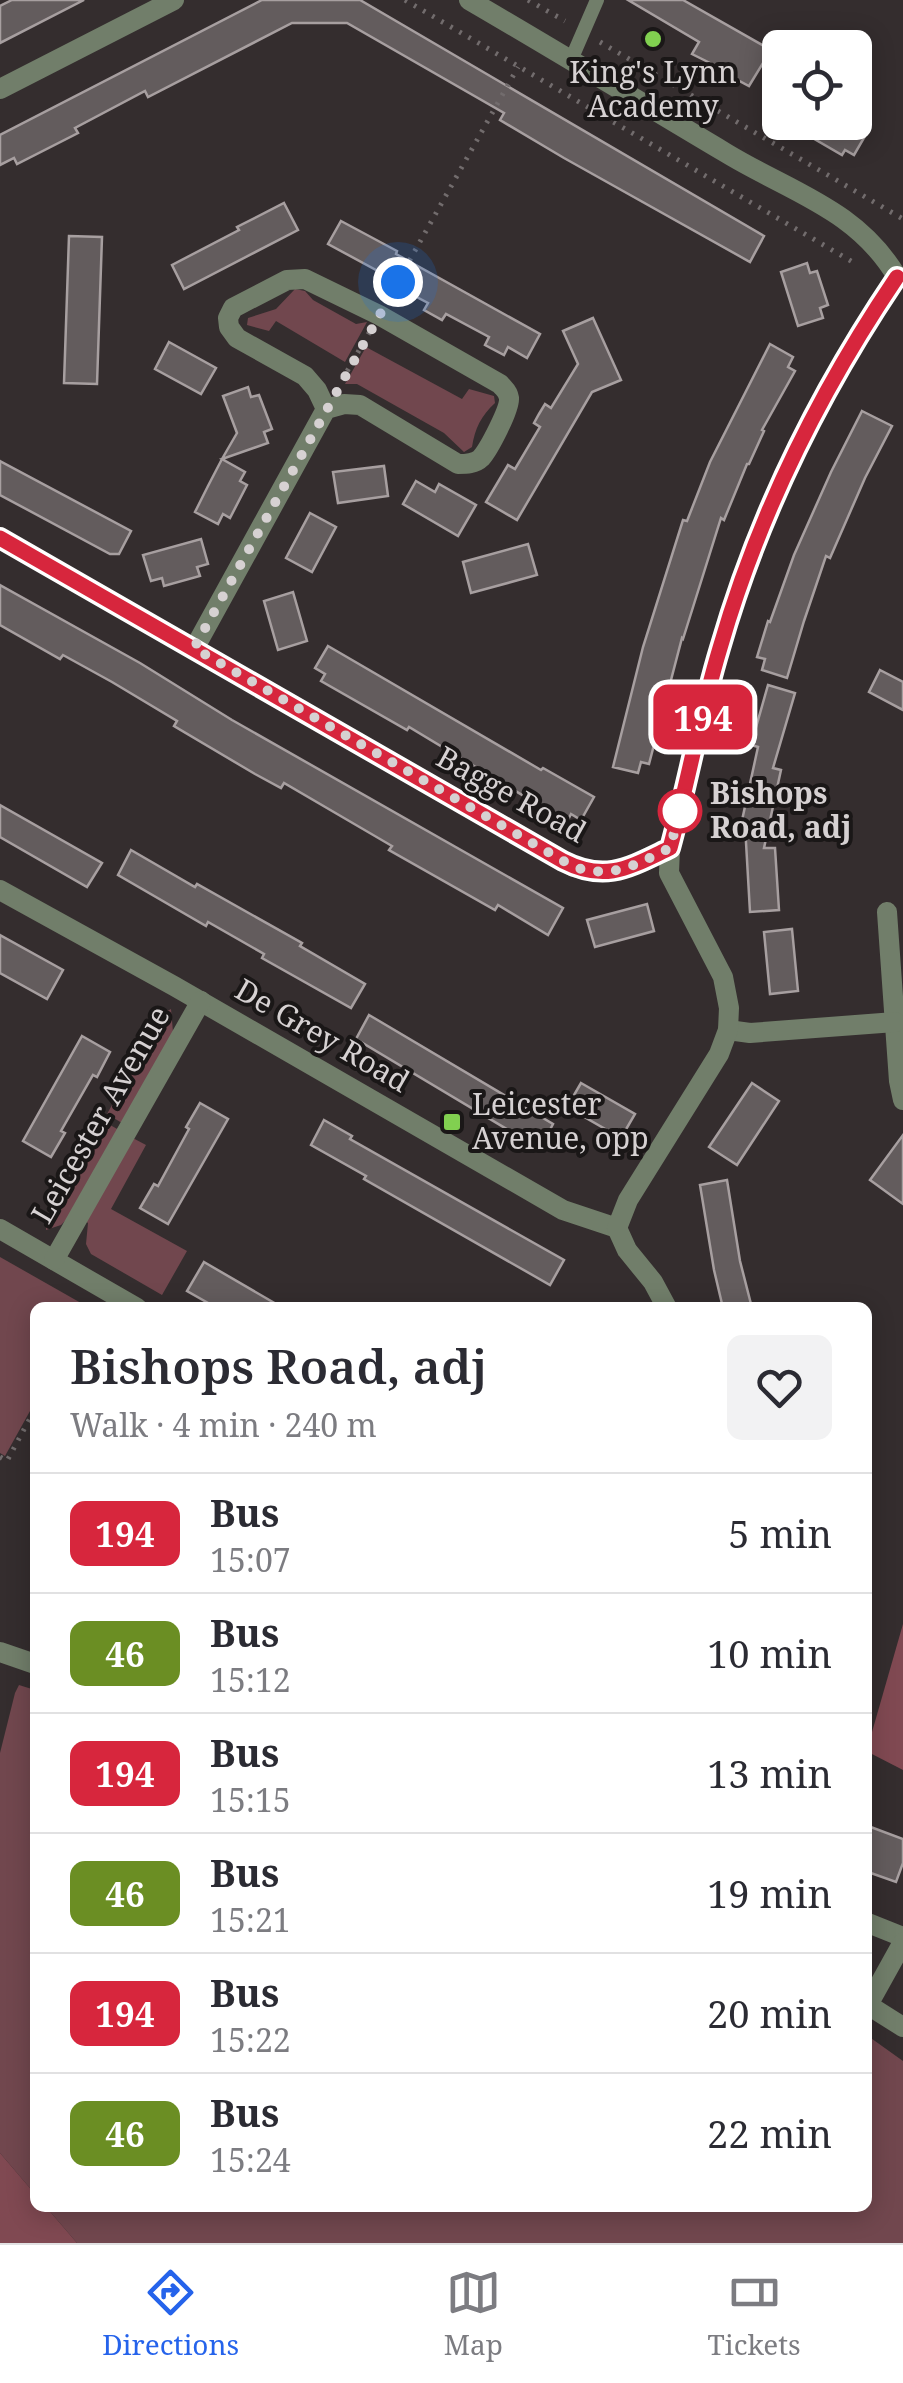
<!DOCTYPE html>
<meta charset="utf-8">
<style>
:root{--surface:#fff;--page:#f2f2f3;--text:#2b2b33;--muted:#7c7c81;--line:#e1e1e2;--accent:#2563eb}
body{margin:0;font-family:"Noto Serif",serif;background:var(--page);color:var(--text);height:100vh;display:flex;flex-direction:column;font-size:38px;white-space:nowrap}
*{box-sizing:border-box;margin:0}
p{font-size:32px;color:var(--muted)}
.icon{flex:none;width:55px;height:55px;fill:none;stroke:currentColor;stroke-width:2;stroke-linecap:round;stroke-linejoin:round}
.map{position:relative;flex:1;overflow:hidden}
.panel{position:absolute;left:30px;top:1302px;width:842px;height:910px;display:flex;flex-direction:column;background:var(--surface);border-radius:15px;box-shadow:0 5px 25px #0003}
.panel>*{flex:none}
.badge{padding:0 20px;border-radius:15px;font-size:35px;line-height:65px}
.controls{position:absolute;left:762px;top:30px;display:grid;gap:20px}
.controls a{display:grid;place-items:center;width:110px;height:110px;border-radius:15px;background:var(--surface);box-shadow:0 5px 25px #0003;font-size:50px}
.you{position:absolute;width:50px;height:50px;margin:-25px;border:8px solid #fff;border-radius:50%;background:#1a73e8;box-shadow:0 0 0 15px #1a73e833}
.map>.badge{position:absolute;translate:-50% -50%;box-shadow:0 0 0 5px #fff}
.round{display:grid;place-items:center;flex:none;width:105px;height:105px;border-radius:15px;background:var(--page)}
.headline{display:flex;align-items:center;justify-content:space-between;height:170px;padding:0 40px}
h1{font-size:48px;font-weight:600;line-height:75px}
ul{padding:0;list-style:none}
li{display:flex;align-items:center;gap:30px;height:120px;padding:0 40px;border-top:2px solid var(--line)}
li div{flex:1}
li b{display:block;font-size:38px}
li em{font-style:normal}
li .badge{min-width:110px;font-weight:700;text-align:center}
.tabs{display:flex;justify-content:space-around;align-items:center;height:140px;border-top:2px solid var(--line);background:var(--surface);font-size:28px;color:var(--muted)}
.tabs a{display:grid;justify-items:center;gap:5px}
.tabs .on{color:var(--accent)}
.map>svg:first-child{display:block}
.green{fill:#71474e}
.forest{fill:#804952}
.building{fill:#635c5d;stroke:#a79fa0;stroke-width:2.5}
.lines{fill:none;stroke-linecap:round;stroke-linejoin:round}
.path{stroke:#726c6d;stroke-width:5;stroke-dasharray:2.5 8;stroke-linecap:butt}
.service{stroke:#717e6a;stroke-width:14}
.minor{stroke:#717e6a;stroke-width:20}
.line-casing{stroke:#fff;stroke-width:22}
.line{stroke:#d7263d;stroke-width:15}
.walk{stroke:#d6d1d2;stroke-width:10;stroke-dasharray:0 18}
.poi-dot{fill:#81d050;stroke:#1a1717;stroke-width:4}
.stop-dot{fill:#fff;stroke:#d7263d;stroke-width:5}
.labels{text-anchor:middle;stroke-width:8;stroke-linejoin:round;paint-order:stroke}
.poi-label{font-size:30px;fill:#d6d1d2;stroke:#1a1717}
.stop-label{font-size:30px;font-weight:bold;fill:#d6d1d2;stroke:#1a1717;text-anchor:start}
.street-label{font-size:30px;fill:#d6d1d2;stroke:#1a1717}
</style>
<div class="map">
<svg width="903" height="2243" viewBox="0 0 903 2243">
<rect width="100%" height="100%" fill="#342d2e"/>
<g class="green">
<path d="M295,289L305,291L313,300L356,324L367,322L345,362L276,321L269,331L247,325L248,318L276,309Z"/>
<path d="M366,347L462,399L469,389L494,396L495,403C481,416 475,428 472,447L464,452L444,433L357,384H345Z"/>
<path d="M171,1009L173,1032L122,1123L107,1114L164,1013Z"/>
<path d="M103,1121L119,1130L66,1220L61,1225L46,1230V1223Z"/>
<path d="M129,1136L146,1145L111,1209L187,1251L162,1295L91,1254L86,1244L88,1223L82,1219Z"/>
<path d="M0,1257L88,1307L35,1308V1402L5,1456L0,1453Z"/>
<path d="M19,1685L35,1690V2194L0,2153V1753L15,1693Z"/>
<path d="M868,2036L903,2061V2243H77L47,2208H868Z"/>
</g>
<g class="forest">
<path d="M903,1624V1770L868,1752V1746Z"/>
<path d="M0,2153L35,2194V2208H47L77,2243H0Z"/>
</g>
<g class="building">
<path d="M12,0H84L0,43V6Z"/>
<path d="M262,0H360L764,236L750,262L564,158L500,120L504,113L347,23H292L148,97L145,91L75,128L78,133L17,164L14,158L0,165V135Z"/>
<path d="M628,0H683L771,50L749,86L730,76L729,79L708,68L710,63L692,54L699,42Z"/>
<path d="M820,122H854L868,131L854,155L845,150L842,155L811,137Z"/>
<path d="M284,203L298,230L184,289L172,265L239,230L237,227Z"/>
<path d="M341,221L397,251L396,254L540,334L527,358L508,347L504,355L485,345L489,337L446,314L442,320L424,310L428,303L409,293L411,289L328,244Z"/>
<path d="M69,236L102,237L97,384L64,383Z"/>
<path d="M807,263L810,273L817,271L828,305L820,308L823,318L798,326L781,272Z"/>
<path d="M593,318L621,380L592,392L517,520L486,502L508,465L515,469L540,427L534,423L539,414L545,404L551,408L578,364L563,331Z"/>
<path d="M169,342L216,368L201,394L155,369Z"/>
<path d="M770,344L793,357L788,367L795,371L762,430L764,431L749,464H747L724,520L721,518L683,639L682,638L649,764L641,762L638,773L613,767L643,647L683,520L687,521L710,462Z"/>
<path d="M248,387L251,397L259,395L272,429L264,432L268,443L222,459L245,472L240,481L247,485L230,518L223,514L218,524L195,512L208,486L222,459L237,433L223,396Z"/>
<path d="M862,411L892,426L865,478L830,558L826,556L804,621L787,678L762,670L765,659L757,657L768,621L770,622L794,555L831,472Z"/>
<path d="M0,461L131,531L119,554H110L0,495Z"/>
<path d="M384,466L388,496L338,503L333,472Z"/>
<path d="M416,481L435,492L439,484L476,505L458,536L403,504Z"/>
<path d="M310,513L336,527L312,572L286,558Z"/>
<path d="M201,539L208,564L197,567L200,576L164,586L162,578L151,581L143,555Z"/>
<path d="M528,544L537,575L471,593L463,562Z"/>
<path d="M0,585L140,663L232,720L563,908L548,935L498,905L495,910L389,850L392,846L284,783L281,788L255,774L174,726L177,721L112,682L63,655L60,659L0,625Z"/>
<path d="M293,592L307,641L278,650L264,601Z"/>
<path d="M328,646L541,770L543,768L594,797L581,820L571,814L567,822L409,727L407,730L321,681L325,674L315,668Z"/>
<path d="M880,670L903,682V710L869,692Z"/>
<path d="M768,685L795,693L773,768L781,770L764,848H775L779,910L750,912L745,825H741L758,747L751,745Z"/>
<path d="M0,805L102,863L87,887L0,837Z"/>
<path d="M131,850L195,887L197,884L302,943L300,946L365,984L351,1008L262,958L264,954L208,922L206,926L118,875Z"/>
<path d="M647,904L654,931L595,947L587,920Z"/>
<path d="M792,929L798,991L770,994L764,932Z"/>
<path d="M0,935L63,970L47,999L0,973Z"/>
<path d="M369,1015L553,1124L540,1149L356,1039Z"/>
<path d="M82,1036L110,1052L97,1077L93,1075L61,1131L65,1133L51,1157L23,1141Z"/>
<path d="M581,1083L635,1114L621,1138L567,1107Z"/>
<path d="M752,1083L779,1101L737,1165L709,1147Z"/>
<path d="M200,1103L228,1119L168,1224L140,1208L154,1184L158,1186L189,1129L186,1127Z"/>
<path d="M324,1120L352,1136L350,1139L564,1260L550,1285L364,1179L366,1176L311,1145Z"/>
<path d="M903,1135V1204L870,1180Z"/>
<path d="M727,1180L740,1261L752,1308H723L714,1270L700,1185Z"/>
<path d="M204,1262L283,1308H217L187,1291Z"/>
<path d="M868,1826L903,1839V1863L896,1882L868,1872Z"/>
</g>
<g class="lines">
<g class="path">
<path d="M405,0L856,264"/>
<path d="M528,0L565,21"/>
<path d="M600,42L903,219"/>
<path d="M389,297L518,67"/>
<path d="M342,380L369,333"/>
<path d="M0,1457L7,1461L35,1409"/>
</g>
<path class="service" d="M571,60L597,0"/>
<g class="minor">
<path d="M469,0C555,50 640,102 726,153C790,192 857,209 897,277L903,278"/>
<path d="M0,89L174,0"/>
<path d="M0,538L574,867C614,879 635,865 670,848"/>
<path d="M194,649L326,409L344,404L360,405L458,464C466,464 475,464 481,458C489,449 510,409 509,398C508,391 505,390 500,384L379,315L305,279L287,280L233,308L228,318L229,327L237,338L305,376L317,390L326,409"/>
<path d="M0,890L174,986L563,1210L617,1228"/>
<path d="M887,912L899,1081L903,1100"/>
<path d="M728,1030L750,1033L895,1022"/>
<path d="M0,1229L137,1308"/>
<path d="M54,1260L201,1001"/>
<path d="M667,1308L653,1282L627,1250L617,1228L628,1200L719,1054L728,1030L729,1008L723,977L669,873L670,848C688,782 700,714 720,648C758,516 820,390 897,277"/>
<path d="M0,1652L35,1664"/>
<path d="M868,1923L903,1937"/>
<path d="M903,1942L868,2005L903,2027"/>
</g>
</g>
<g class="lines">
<defs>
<path id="line" d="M0,538L563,861C606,883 630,867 670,848C688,782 700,714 720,648C758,516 820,391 897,277"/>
</defs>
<use href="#line" class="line-casing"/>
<use href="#line" class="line"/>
<path class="walk" d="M398,282L194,648L574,867C614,879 635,865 670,848L680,811"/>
</g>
<g class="poi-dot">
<circle cx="653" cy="39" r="10"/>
<rect x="442" y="1112" width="20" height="20" rx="5"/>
</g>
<circle class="stop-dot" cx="680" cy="811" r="20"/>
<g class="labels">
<g class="poi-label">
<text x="653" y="83">King's Lynn<tspan x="653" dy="34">Academy</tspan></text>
<text x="472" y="1115" text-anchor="start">Leicester<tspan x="472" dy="34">Avenue, opp</tspan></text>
</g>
<g class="stop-label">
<text x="710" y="804">Bishops<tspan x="710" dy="34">Road, adj</tspan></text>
</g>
<g class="street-label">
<text transform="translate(511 795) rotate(29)" y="10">Bagge Road</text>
<text transform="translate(322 1036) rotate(30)" y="10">De Grey Road</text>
<text transform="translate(101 1115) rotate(-60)" y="10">Leicester Avenue</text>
</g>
</g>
</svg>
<div class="controls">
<a><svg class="icon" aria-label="locate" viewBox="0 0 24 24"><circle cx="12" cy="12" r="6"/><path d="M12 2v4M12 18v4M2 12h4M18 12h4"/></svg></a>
</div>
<div class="you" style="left:398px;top:282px"></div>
<b class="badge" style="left:703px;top:717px;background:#d7263d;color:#fff">194</b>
<section class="panel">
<div class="headline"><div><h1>Bishops Road, adj</h1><p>Walk · 4 min · 240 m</p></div><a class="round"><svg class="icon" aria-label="heart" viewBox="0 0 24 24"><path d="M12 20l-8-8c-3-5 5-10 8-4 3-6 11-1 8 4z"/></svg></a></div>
<ul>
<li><span class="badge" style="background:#d7263d;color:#fff">194</span><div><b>Bus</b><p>15:07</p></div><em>5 min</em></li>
<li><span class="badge" style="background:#6b8e23;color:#fff">46</span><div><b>Bus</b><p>15:12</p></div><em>10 min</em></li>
<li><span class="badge" style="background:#d7263d;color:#fff">194</span><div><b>Bus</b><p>15:15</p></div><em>13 min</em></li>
<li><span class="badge" style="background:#6b8e23;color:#fff">46</span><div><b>Bus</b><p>15:21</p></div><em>19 min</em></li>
<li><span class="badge" style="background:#d7263d;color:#fff">194</span><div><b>Bus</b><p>15:22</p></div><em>20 min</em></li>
<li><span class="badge" style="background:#6b8e23;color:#fff">46</span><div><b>Bus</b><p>15:24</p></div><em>22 min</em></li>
</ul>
</section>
</div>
<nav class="tabs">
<a class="on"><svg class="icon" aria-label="directions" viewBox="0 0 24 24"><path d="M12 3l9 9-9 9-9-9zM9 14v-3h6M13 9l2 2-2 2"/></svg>Directions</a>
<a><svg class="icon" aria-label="map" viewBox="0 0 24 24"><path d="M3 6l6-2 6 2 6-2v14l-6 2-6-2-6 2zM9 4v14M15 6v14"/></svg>Map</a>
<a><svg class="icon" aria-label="tickets" viewBox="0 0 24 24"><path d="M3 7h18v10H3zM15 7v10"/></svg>Tickets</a>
</nav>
